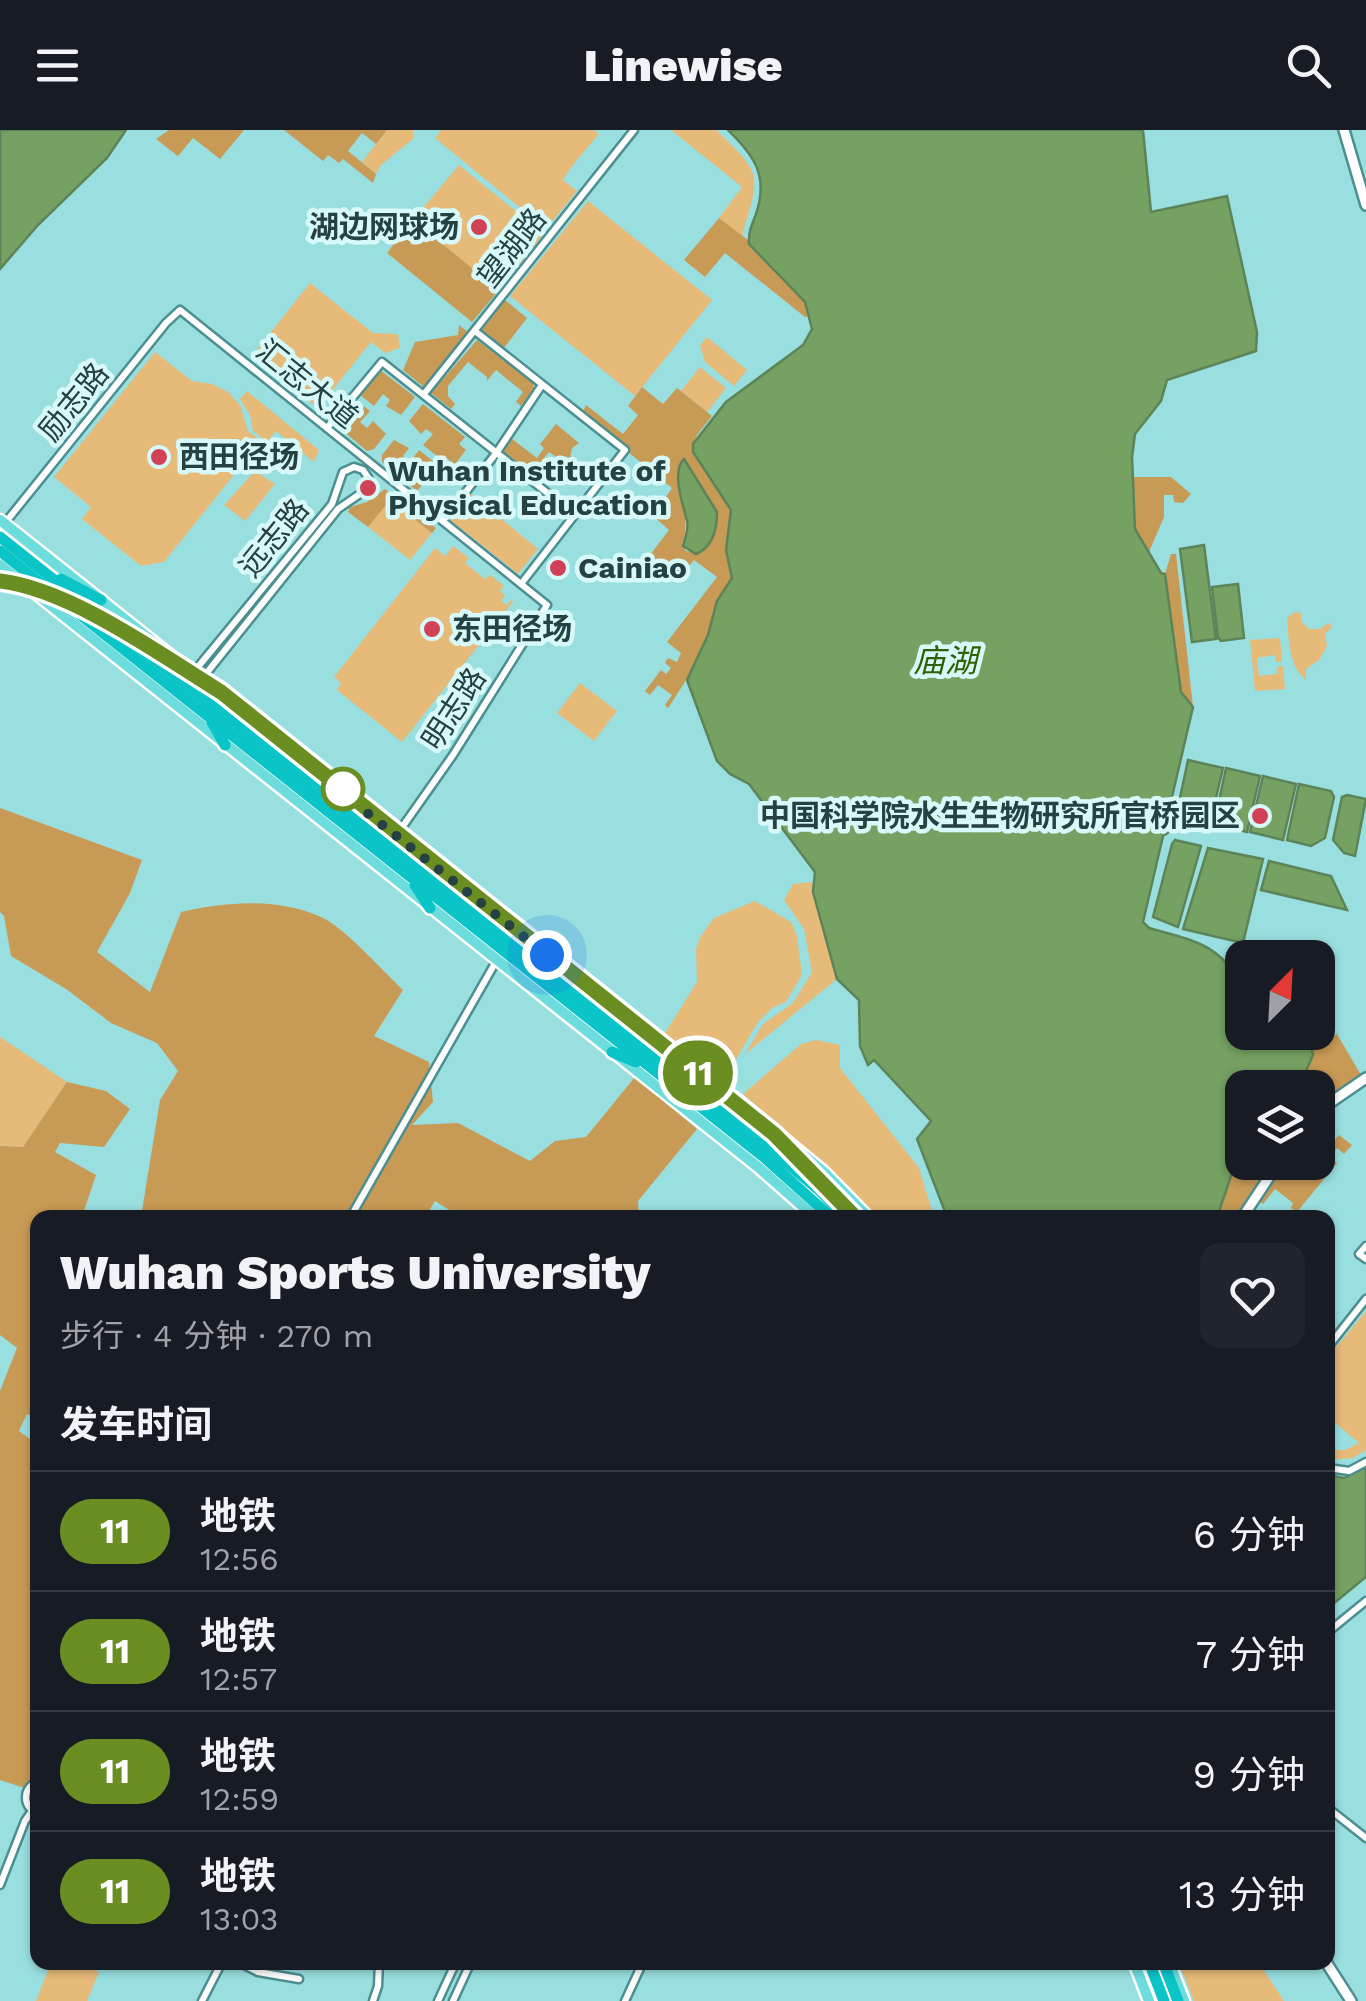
<!DOCTYPE html>
<html lang="zh">
<meta charset="utf-8">
<style>
:root{--surface:#171b24;--page:#20242c;--text:#f1f3f6;--muted:#9ea1a6;--line:#363941}
body{margin:0;font-family:"Work Sans","Noto Sans SC",sans-serif;background:var(--page);color:var(--text);height:100vh;display:flex;flex-direction:column;font-size:38px;white-space:nowrap}
*{box-sizing:border-box;margin:0}
p{font-size:32px;color:var(--muted)}
.icon{flex:none;width:55px;height:55px;fill:none;stroke:currentColor;stroke-width:2;stroke-linecap:round;stroke-linejoin:round}
.map{position:relative;flex:1;overflow:hidden}
.details{position:absolute;left:30px;top:1080px;width:1305px;height:760px;display:flex;flex-direction:column;background:var(--surface);border-radius:20px;box-shadow:0 2px 8px #0004}
.details>*{flex:none}
.badge{padding:0 20px;border-radius:32px;font-size:35px;line-height:65px}
.needle{width:65px;rotate:24deg}
.tools{position:absolute;left:1225px;top:810px;display:grid;gap:20px}
.tools a{display:grid;place-items:center;width:110px;height:110px;border-radius:20px;background:var(--surface);box-shadow:0 2px 8px #0004;font-size:50px}
.you{position:absolute;width:50px;height:50px;margin:-25px;border:8px solid #fff;border-radius:50%;background:#1a73e8;box-shadow:0 0 0 15px #1a73e833}
.map>.badge{position:absolute;translate:-50% -50%;box-shadow:0 0 0 5px #fff}
h2{padding:0 30px;font-size:38px;line-height:90px}
.round{display:grid;place-items:center;flex:none;width:105px;height:105px;border-radius:20px;background:var(--page)}
.overview{display:flex;align-items:center;justify-content:space-between;height:170px;padding:0 30px}
h1{font-size:48px;font-weight:800;line-height:75px}
ul{padding:0;list-style:none}
li{display:flex;align-items:center;gap:30px;height:120px;padding:0 30px;border-top:2px solid var(--line)}
li div{flex:1}
li b{display:block;font-size:38px}
li em{font-style:normal}
li .badge{min-width:110px;font-weight:700;text-align:center}
header{display:flex;justify-content:space-between;align-items:center;height:130px;padding:0 30px;background:var(--surface);font-size:45px;font-weight:800}
.map>svg:first-child{display:block}
.green{fill:#e6ba79}
.forest{fill:#c79a56;fill-rule:evenodd}
.water{fill:#75a162;stroke:#5d8458;stroke-width:2.5}
.lines{fill:none;stroke-linecap:round;stroke-linejoin:round}
.street-casing{stroke:#4c8f90;stroke-width:11}
.secondary-casing{stroke:#4c8f90;stroke-width:14}
.primary-casing{stroke:#fff;stroke-width:15}
.highway-casing{stroke:#fff;stroke-width:16}
.street{stroke:#fff;stroke-width:6}
.secondary{stroke:#fff;stroke-width:9}
.primary{stroke:#6cdcdd;stroke-width:10}
.highway{stroke:#0ac4c7;stroke-width:11}
.line-casing{stroke:#fff;stroke-width:22}
.line{stroke:#6b8e23;stroke-width:15}
.walk{stroke:#254141;stroke-width:10;stroke-dasharray:0 18}
.poi-dot{fill:#d24256;stroke:#d8f9f9;stroke-width:4}
.stop-dot{fill:#fff;stroke:#6b8e23;stroke-width:5}
.labels{text-anchor:middle;stroke-width:9;stroke-linejoin:round;paint-order:stroke}
.poi-label{font-size:30px;font-weight:bold;fill:#254141;stroke:#d8f9f9;text-anchor:start}
.street-label{font-size:30px;fill:#254141;stroke:#d8f9f9}
.water-label{font-size:32px;font-style:italic;fill:#2b6203;stroke:#d8f9f9}
</style>
<header><svg class="icon" aria-label="menu" viewBox="0 0 24 24"><path d="M4 6h16M4 12h16M4 18h16"/></svg>Linewise<svg class="icon" aria-label="search" viewBox="0 0 24 24"><circle cx="10" cy="10" r="6"/><path d="M15 15l6 6"/></svg></header>
<div class="map">
<svg width="1366" height="1871" viewBox="0 0 1366 1871">
<rect width="100%" height="100%" fill="#9adfe0"/>
<g class="green">
<path d="M387,0H413L414,8L381,35L376,44L362,32Z"/>
<path d="M441,0H594L599,4C589,16 570,37 563,50L577,61L546,99L435,8Z"/>
<path d="M671,0H716C764,45 760,45 742,106L719,88L742,57Z"/>
<path d="M459,35L544,104L499,160L413,90Z"/>
<path d="M588,71L712,170L635,266L510,166Z"/>
<path d="M310,153L373,203L398,204L400,218L385,223L371,212L318,278L252,226Z"/>
<path d="M707,207L747,240L734,256L705,232L700,215Z"/>
<path d="M155,222L192,251L212,254L228,262L240,275L248,301L261,311L164,432L141,436L82,389L91,377L54,347Z"/>
<path d="M700,237L726,258L707,282L681,261Z"/>
<path d="M247,261L319,320L314,332L276,301L267,312L253,301L250,285L240,269Z"/>
<path d="M255,341L275,354L245,391L224,375Z"/>
<path d="M470,363L538,419L518,444L449,389Z"/>
<path d="M389,369L432,403L410,430L368,397Z"/>
<path d="M453,416L469,428L465,433L485,449L490,445L504,456L500,461L505,465L501,471L507,475L511,470L513,472L402,612L337,560L341,553L334,547L435,418L445,426Z"/>
<path d="M1295,482L1301,483L1302,492L1309,499H1320L1328,493L1333,496L1325,504L1327,516L1319,530L1306,539V550C1288,535 1289,509 1287,488Z"/>
<path d="M1280,508L1282,532H1276L1275,525L1257,528L1259,546L1277,544V537L1283,536L1285,559L1255,561L1250,510Z"/>
<path d="M580,553L617,581L594,611L557,583Z"/>
<path d="M812,752L837,849L745,924L763,894L793,873L812,842L804,799L784,770L793,754Z"/>
<path d="M755,771L791,792L797,806L802,845L786,872L772,878L758,892L722,953L667,909L665,903L697,852L696,819L700,807L714,788Z"/>
<path d="M0,907L67,952L23,1017L0,1016Z"/>
<path d="M816,910L840,915V938L919,1038L934,1087H876L847,1055L743,964L801,914Z"/>
<path d="M1366,1181V1320L1353,1328L1328,1330V1320H1345L1359,1313L1328,1287V1227Z"/>
<path d="M51,1833H77L99,1842L87,1871H36Z"/>
<path d="M1179,1833H1259L1284,1871H1194Z"/>
</g>
<g class="forest">
<path d="M169,0H244L220,29L193,8L178,26L156,9Z"/>
<path d="M284,0H387L376,14L362,3L348,21L376,44L373,53L343,29L339,33L328,25L323,31Z"/>
<path d="M719,88L748,110L751,118L802,168L810,185L805,187L725,123L705,147L684,130Z"/>
<path d="M413,90L499,160L472,192L387,123Z"/>
<path d="M505,170L527,188L504,218L482,200Z"/>
<path d="M459,195L468,202L424,257L403,240L415,212L458,205Z"/>
<path d="M477,210L533,253L534,259L521,276L516,272L523,262L496,240L487,251V247L468,232L448,256V266L455,274L451,279L431,263Z"/>
<path d="M380,240L415,267L401,285L386,276L390,270L383,264L374,276L360,265Z"/>
<path d="M642,257L663,274L677,258L712,286L697,305L692,319L731,380L726,420L732,448C719,468 715,486 707,507C697,533 683,556 668,578L665,575L672,565L658,555L650,565L645,561L661,540L666,544L671,538L665,533L668,528L677,532L681,523L667,512L717,447L694,430L679,448L650,425L669,400L653,386L672,358L627,321L629,317L583,281L586,275L623,304L638,285L628,276ZM677,341C716,376 729,373 699,423L686,421L683,416C689,391 682,366 677,341Z"/>
<path d="M356,270L370,281L360,292L367,298L373,291L386,304L374,319L367,321L336,295Z"/>
<path d="M423,274L465,307L459,314L466,320L455,334L445,327L442,330L423,315L433,304L426,299L421,304L409,291Z"/>
<path d="M556,294L579,313L572,318L570,329L566,326L562,331L549,322L538,336L546,343L539,352L502,322L512,309L537,328L544,318L540,314Z"/>
<path d="M394,310L409,318L403,326L410,332L419,320L438,335L417,361L382,332V325Z"/>
<path d="M1133,347H1171L1191,364L1183,373L1174,372L1173,365H1164V387L1149,422L1135,399Z"/>
<path d="M385,359L436,398L432,403L390,370L368,397L348,382L350,377L367,372Z"/>
<path d="M1171,424H1176L1193,577L1181,563L1165,444Z"/>
<path d="M0,678L142,730L130,763L97,822L150,862L181,782C225,772 277,767 321,787C344,797 383,841 403,860L374,906L429,932L433,972L412,995L458,993L530,1031L555,1011L586,1007L635,947L697,999L638,1071L639,1087H460L435,1071L425,1087H141L160,970L178,941L157,913L111,893L66,859L11,826L4,786L0,782Z"/>
<path d="M1318,898L1329,908L1337,904L1361,945L1318,975V958H1299L1313,925L1309,903L1318,902Z"/>
<path d="M67,952L106,961L130,979L104,1017L60,1013L55,1022L96,1045L82,1087L38,1088L37,1289L27,1284L19,1301L38,1315L37,1662L0,1650V1261L17,1218L0,1205V1016L23,1017Z"/>
<path d="M1339,1005L1352,1015L1344,1024L1337,1018L1330,1027L1337,1033L1297,1082L1291,1078L1293,1073L1275,1059L1263,1074L1259,1071L1285,1033H1294L1307,1043Z"/>
<path d="M1242,1014V1032L1274,1033L1238,1087L1217,1088Z"/>
</g>
<g class="water">
<path d="M0,0H126L107,28L38,95L0,139Z"/>
<path d="M728,0H1143L1151,82L1227,66L1257,202L1256,221L1167,250L1161,271L1135,304L1132,327L1135,399L1161,443L1165,444L1181,562L1193,577L1168,684L1171,691L1169,702L1163,706L1143,792L1149,798C1191,810 1220,813 1241,855C1247,866 1242,889 1242,902L1309,903L1313,925L1299,957L1242,958V1014L1217,1087H947L917,1009L931,991L874,930L868,935L860,916L859,870L837,849L813,762L815,742L749,654L730,644L717,631L687,550L708,505L717,471L732,448L726,420L731,380L693,322V314L726,272L803,215L812,199L805,172L749,114C748,103 752,94 756,84C769,46 754,25 728,0Z"/>
<path d="M684,329L717,382C717,399 713,417 696,424L683,416C685,409 689,399 687,391C683,375 671,341 684,329Z"/>
<path d="M1204,415L1216,509L1192,512L1180,419Z"/>
<path d="M1238,454L1244,508L1221,511L1218,508L1212,457Z"/>
<path d="M1188,630L1223,638L1210,693L1183,687L1178,677Z"/>
<path d="M1226,638L1260,646L1247,702L1214,694Z"/>
<path d="M1263,646L1296,654L1283,710L1250,702Z"/>
<path d="M1299,654L1331,661L1334,667L1325,708L1311,716L1287,710Z"/>
<path d="M1347,665L1366,669L1355,726L1344,723L1333,710L1342,667Z"/>
<path d="M1175,710L1201,716L1178,797L1153,787L1172,714Z"/>
<path d="M1208,718L1263,729L1243,813L1183,799Z"/>
<path d="M1269,731L1331,746L1347,780L1261,760Z"/>
<path d="M1366,1337V1447L1328,1478V1345L1344,1348Z"/>
</g>
<g class="lines">
<defs>
<g id="street">
<path d="M475,201L625,320L521,454"/>
<path d="M424,264L634,0"/>
<path d="M327,298L382,232L574,384"/>
<path d="M443,391L497,322L542,255"/>
<path d="M5,393L166,193L180,180L547,475L453,625L396,706"/>
<path d="M193,543L332,374L343,342L354,337L363,340L369,349L367,359L338,379L201,550"/>
<path d="M350,1088L498,828"/>
<path d="M1366,1116L1359,1124L1366,1129"/>
<path d="M1328,1217L1366,1169"/>
<path d="M1328,1338L1349,1341L1366,1332"/>
<path d="M1328,1502L1366,1471"/>
<path d="M38,1651C22,1659 22,1676 38,1684"/>
<path d="M1328,1678L1366,1708"/>
<path d="M0,1755L25,1691L32,1681"/>
<path d="M238,1832L258,1842L299,1849"/>
<path d="M202,1871L222,1832"/>
<path d="M373,1871L378,1856L379,1832"/>
<path d="M438,1871L456,1832"/>
<path d="M453,1871L471,1832"/>
<path d="M625,1871L643,1832"/>
</g>
<g id="secondary">
<path d="M1344,0L1366,75"/>
<path d="M1318,981L1366,948"/>
<path d="M1242,1088L1279,1032"/>
<path d="M1326,1832L1351,1871"/>
</g>
<g id="primary">
<path d="M0,390L721,963L735,968L824,1042L869,1088"/>
<path d="M0,435L758,1037L816,1088"/>
<path d="M1134,1832L1149,1871"/>
<path d="M1169,1832L1184,1871"/>
</g>
<g id="highway">
<path d="M0,407L771,1020L819,1060L846,1088"/>
<path d="M0,421L765,1028L832,1088"/>
<path d="M61,449L101,470"/>
<path d="M212,592L225,615"/>
<path d="M377,690L392,714"/>
<path d="M415,755L430,778"/>
<path d="M612,922L636,932"/>
<path d="M1149,1832L1164,1871"/>
<path d="M1163,1832L1178,1871"/>
</g>
</defs>
<use href="#street" class="street-casing"/>
<use href="#secondary" class="secondary-casing"/>
<use href="#primary" class="primary-casing"/>
<use href="#highway" class="highway-casing"/>
<use href="#street" class="street"/>
<use href="#secondary" class="secondary"/>
<use href="#primary" class="primary"/>
<use href="#highway" class="highway"/>
</g>
<g class="lines">
<defs>
<path id="line" d="M0,451C70,459 161,525 221,562L774,1004L856,1088"/>
</defs>
<use href="#line" class="line-casing"/>
<use href="#line" class="line"/>
<path class="walk" d="M343,659L347,667L547,825"/>
</g>
<g class="poi-dot">
<circle cx="479" cy="97" r="10"/>
<circle cx="159" cy="327" r="10"/>
<circle cx="368" cy="358" r="10"/>
<circle cx="558" cy="438" r="10"/>
<circle cx="432" cy="499" r="10"/>
<circle cx="1260" cy="686" r="10"/>
</g>
<circle class="stop-dot" cx="343" cy="659" r="20"/>
<g class="labels">
<g class="poi-label">
<text x="459" y="107" text-anchor="end">湖边网球场</text>
<text x="179" y="337">西田径场</text>
<text x="388" y="351">Wuhan Institute of<tspan x="388" dy="34">Physical Education</tspan></text>
<text x="578" y="448">Cainiao</text>
<text x="452" y="509">东田径场</text>
<text x="1240" y="696" text-anchor="end">中国科学院水生生物研究所官桥园区</text>
</g>
<g class="street-label">
<text transform="translate(512 118) rotate(-52)" y="10">望湖路</text>
<text transform="translate(307 254) rotate(39)" y="10">汇志大道</text>
<text transform="translate(74 272) rotate(-51)" y="10">励志路</text>
<text transform="translate(274 408) rotate(-51)" y="10">远志路</text>
<text transform="translate(454 579) rotate(-57)" y="10">明志路</text>
</g>
<g class="water-label">
<text x="945" y="542">庙湖</text>
</g>
</g>
</svg>
<div class="tools">
<a><svg class="needle" viewBox="-14 -14 28 28"><path d="M0-13l5 13h-10z" fill="#e53935"/><path d="M0 13l5-13h-10z" fill="#9ea1a6"/></svg></a>
<a><svg class="icon" aria-label="layers" viewBox="0 0 24 24"><path d="M12 4l9 5-9 5-9-5zM3 14l9 5 9-5"/></svg></a>
</div>
<div class="you" style="left:547px;top:825px"></div>
<b class="badge" style="left:698px;top:943px;background:#6b8e23;color:#fff">11</b>
<section class="details">
<div class="overview"><div><h1>Wuhan Sports University</h1><p>步行 · 4 分钟 · 270 m</p></div><a class="round"><svg class="icon" aria-label="heart" viewBox="0 0 24 24"><path d="M12 20l-8-8c-3-5 5-10 8-4 3-6 11-1 8 4z"/></svg></a></div>
<h2>发车时间</h2>
<ul>
<li><span class="badge" style="background:#6b8e23;color:#fff">11</span><div><b>地铁</b><p>12:56</p></div><em>6 分钟</em></li>
<li><span class="badge" style="background:#6b8e23;color:#fff">11</span><div><b>地铁</b><p>12:57</p></div><em>7 分钟</em></li>
<li><span class="badge" style="background:#6b8e23;color:#fff">11</span><div><b>地铁</b><p>12:59</p></div><em>9 分钟</em></li>
<li><span class="badge" style="background:#6b8e23;color:#fff">11</span><div><b>地铁</b><p>13:03</p></div><em>13 分钟</em></li>
</ul>
</section>
</div>
